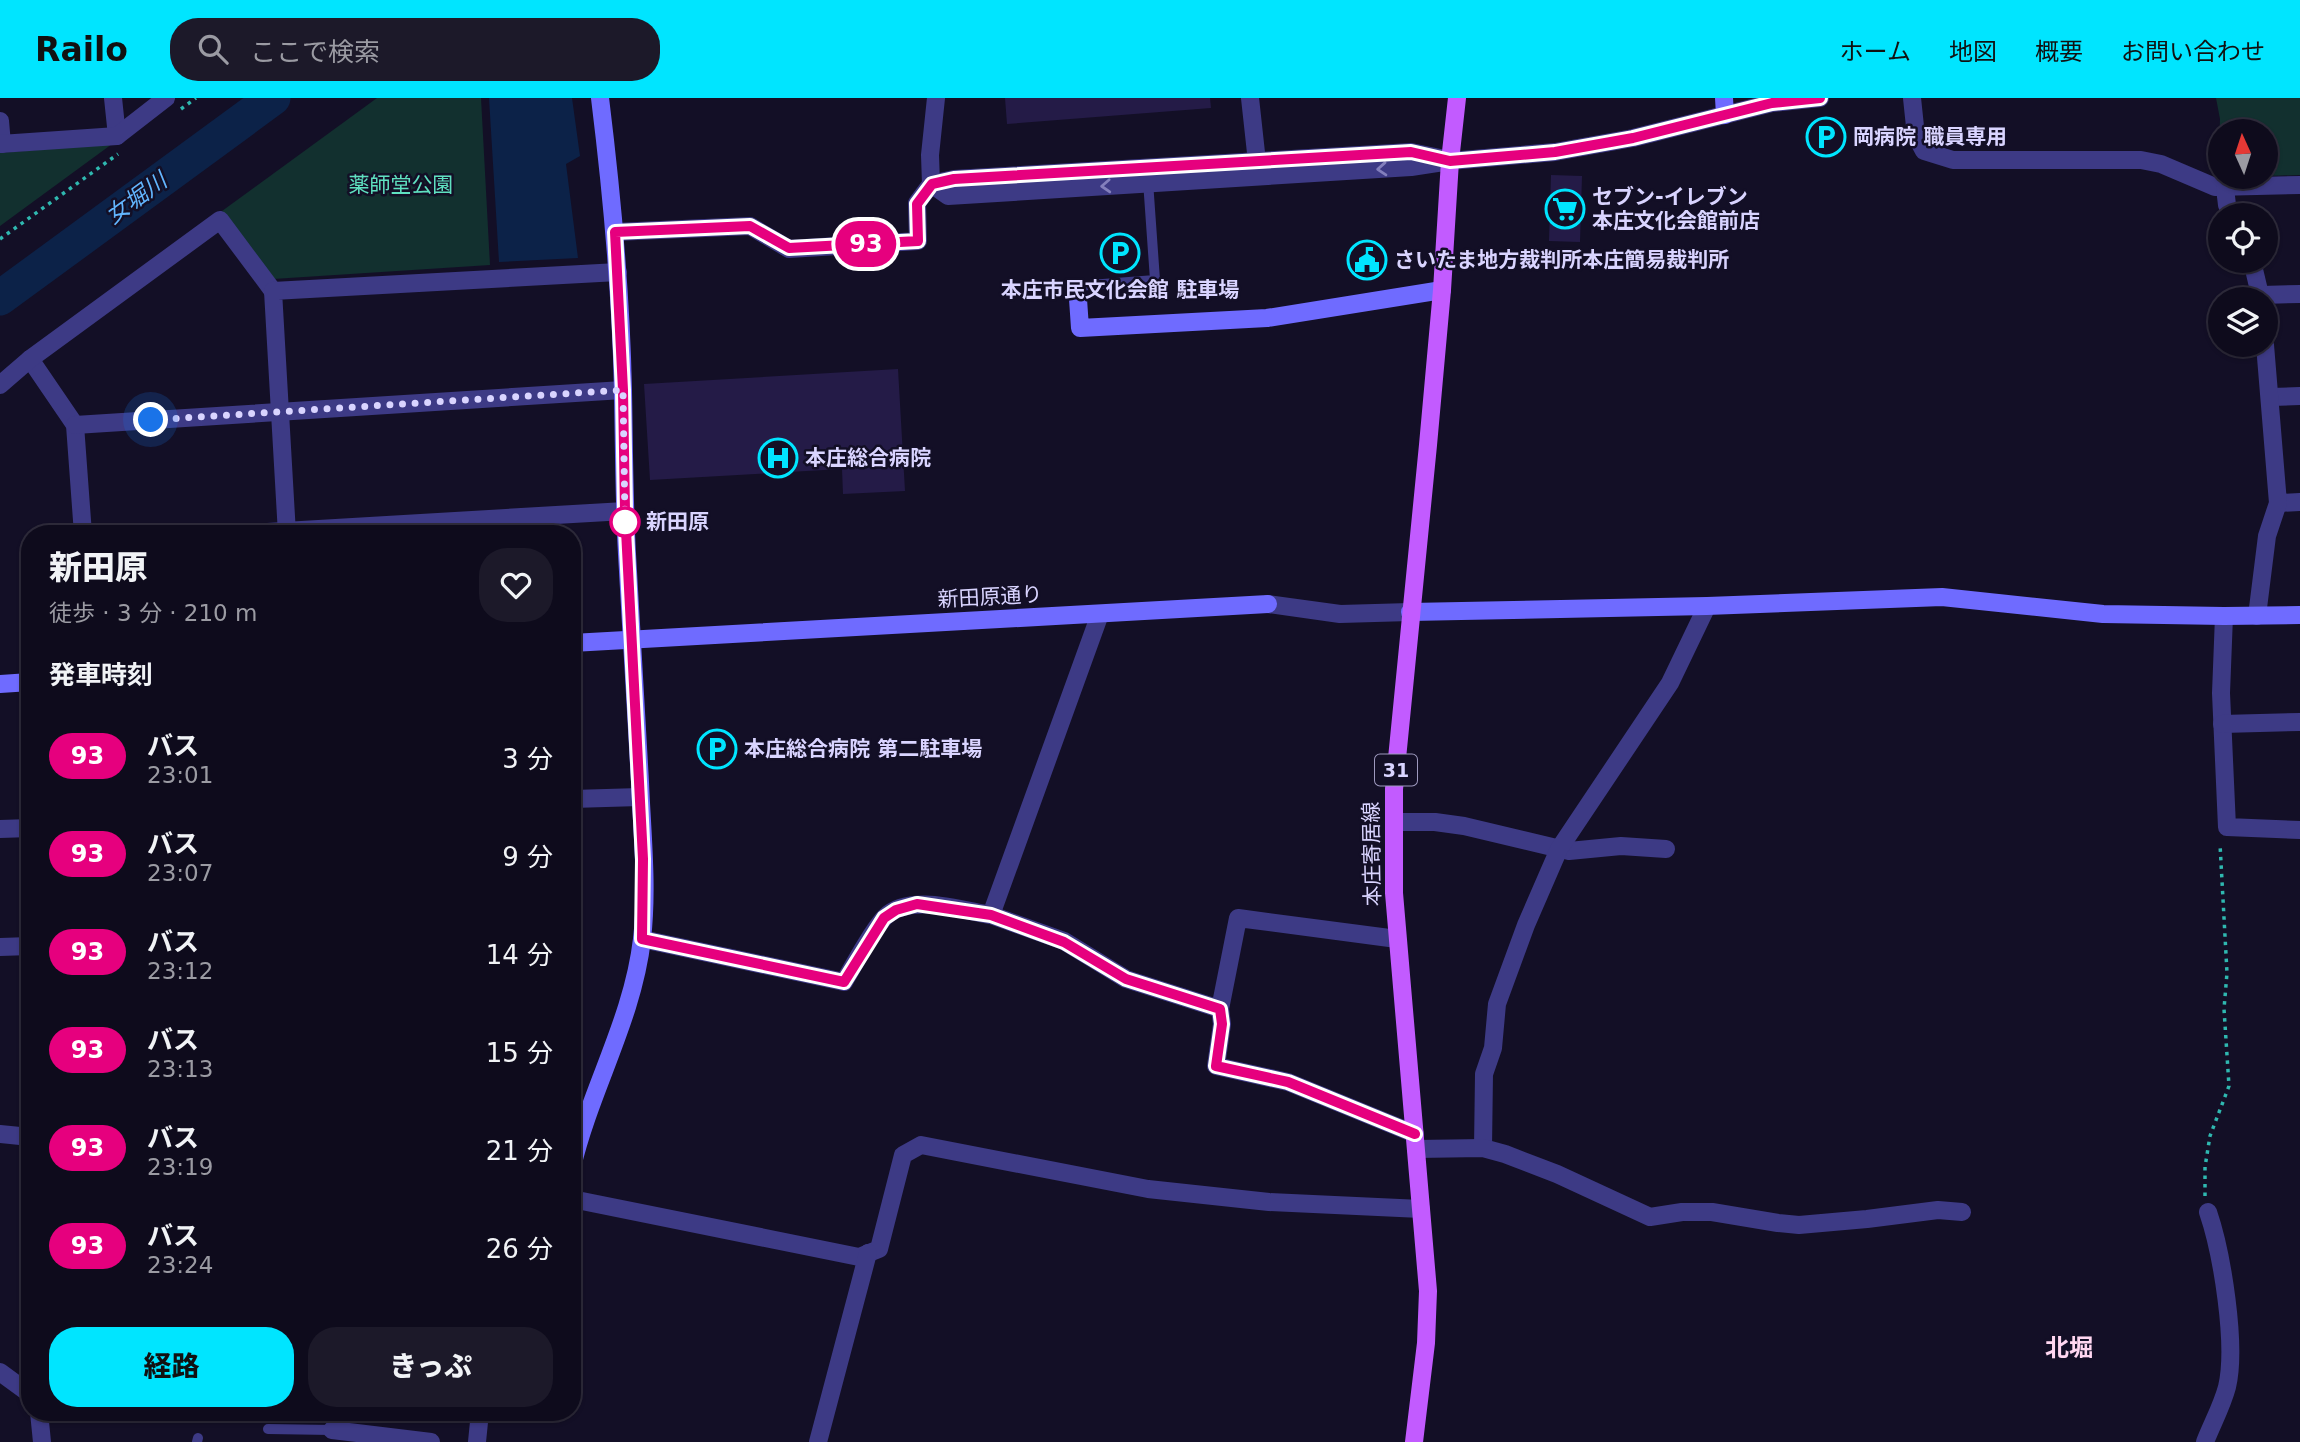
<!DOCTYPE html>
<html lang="ja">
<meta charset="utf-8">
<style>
:root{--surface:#0e0b1c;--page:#1c1929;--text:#f1f3f6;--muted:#9b9ba3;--line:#2e2b3b;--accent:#00e5ff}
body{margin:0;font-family:"DejaVu Sans","Noto Sans JP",sans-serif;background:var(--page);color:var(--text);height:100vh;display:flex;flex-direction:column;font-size:26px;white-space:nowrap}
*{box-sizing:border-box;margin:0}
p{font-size:23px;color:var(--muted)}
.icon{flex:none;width:38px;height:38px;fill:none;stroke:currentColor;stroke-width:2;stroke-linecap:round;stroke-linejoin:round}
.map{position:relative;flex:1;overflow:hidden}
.drawer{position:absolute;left:21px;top:427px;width:560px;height:896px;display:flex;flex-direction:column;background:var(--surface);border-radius:28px;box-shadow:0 2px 5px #0004,0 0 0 2px var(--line)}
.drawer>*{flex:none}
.badge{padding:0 14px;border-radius:23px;font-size:24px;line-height:46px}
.needle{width:46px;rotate:357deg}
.fabs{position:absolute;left:2208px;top:21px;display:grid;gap:14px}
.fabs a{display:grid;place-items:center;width:70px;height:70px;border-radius:50%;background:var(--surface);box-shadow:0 2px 5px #0004,0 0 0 2px var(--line);font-size:35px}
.you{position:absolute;width:35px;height:35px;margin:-18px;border:5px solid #fff;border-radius:50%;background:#1a73e8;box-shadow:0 0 0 10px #1a73e833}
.map>.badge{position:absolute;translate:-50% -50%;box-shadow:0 0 0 4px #fff}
h2{padding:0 28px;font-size:26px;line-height:63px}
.round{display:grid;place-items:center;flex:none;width:74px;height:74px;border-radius:28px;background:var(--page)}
.headline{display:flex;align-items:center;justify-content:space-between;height:119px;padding:0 28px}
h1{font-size:33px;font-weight:800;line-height:52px}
.cta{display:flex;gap:14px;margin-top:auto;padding:14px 28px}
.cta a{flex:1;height:80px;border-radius:28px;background:var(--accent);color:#111;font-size:28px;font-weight:800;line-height:80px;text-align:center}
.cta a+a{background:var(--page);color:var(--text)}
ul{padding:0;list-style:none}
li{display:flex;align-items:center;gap:21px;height:98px;padding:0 28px}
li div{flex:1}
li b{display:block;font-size:26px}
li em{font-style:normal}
li .badge{min-width:77px;font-weight:700;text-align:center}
header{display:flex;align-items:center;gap:42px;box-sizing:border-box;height:98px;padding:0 35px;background:var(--accent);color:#111}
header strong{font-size:33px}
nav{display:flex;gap:38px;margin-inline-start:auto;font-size:24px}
.search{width:490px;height:63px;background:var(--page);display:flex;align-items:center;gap:18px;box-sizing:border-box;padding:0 24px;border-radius:28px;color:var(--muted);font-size:26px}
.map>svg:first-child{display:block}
.green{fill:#12302f}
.water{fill:#0c2248}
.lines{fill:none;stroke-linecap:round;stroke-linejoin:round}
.river{stroke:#0c2248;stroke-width:35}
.building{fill:#241b47}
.path{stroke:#2fb8b0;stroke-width:3.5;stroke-dasharray:3.5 5;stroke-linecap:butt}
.lane{stroke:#3d3a85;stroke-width:10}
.street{stroke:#3d3a85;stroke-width:18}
.secondary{stroke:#6f6bff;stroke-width:18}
.primary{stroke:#c25bff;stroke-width:18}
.oneway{stroke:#837fbc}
.line-casing{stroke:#fff;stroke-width:16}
.line{stroke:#e6007e;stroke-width:10}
.walk{stroke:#d9d4ff;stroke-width:7;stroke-dasharray:0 12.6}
.stop-dot{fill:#fff;stroke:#e6007e;stroke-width:3.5}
.labels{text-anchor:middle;stroke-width:5;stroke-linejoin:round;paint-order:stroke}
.shield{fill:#130f26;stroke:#9e99be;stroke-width:2}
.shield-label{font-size:19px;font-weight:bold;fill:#d9d4ff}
.poi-label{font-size:21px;font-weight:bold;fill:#d9d4ff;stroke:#130f26;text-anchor:start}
.park-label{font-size:21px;fill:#5fe0c0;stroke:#130f26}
.stop-label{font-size:21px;font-weight:bold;fill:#d9d4ff;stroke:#130f26;text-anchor:start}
.street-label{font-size:21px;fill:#d9d4ff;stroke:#130f26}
.water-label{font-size:23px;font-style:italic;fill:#62b6ff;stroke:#130f26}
.quarter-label{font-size:24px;font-weight:bold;fill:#ffd6f0;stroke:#130f26}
</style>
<header>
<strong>Railo</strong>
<div class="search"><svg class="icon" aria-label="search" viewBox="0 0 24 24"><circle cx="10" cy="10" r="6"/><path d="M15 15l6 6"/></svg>ここで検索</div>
<nav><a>ホーム</a><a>地図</a><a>概要</a><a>お問い合わせ</a></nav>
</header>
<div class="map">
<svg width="2300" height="1344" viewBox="0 0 2300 1344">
<rect width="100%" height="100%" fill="#130f26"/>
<g class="green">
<path d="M377,0H481L490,167L273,181L222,113Z"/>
<path d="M2216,0H2300V77L2266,78V33H2221V79H2232H2218L2220,21Z"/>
<path d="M112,46L0,128V55Z"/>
</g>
<path class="water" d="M489,0H572L580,58L566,66L578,160L499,164Z"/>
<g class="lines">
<path class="river" d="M0,200L273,0"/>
</g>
<g class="building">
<path d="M1005,0H1210L1211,10L1007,26Z"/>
<path d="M1551,77L1582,78L1580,144L1549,143Z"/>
<path d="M898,271L905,393L843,396L842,371L650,382L644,286Z"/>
</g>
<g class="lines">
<g class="path">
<path d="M181,11L196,0"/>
<path d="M0,141L118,56"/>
<path d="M2205,1098V1069L2210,1038L2229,988L2224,911L2227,875L2220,746"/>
</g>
<g class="lane">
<path d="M1078,201L1077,188L1155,182L1148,83"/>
<path d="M268,1331L332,1332"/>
<path d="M197,1344L198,1340"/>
</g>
<g class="street">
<path d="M113,0L117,38"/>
<path d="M1250,0L1258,73"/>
<path d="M1912,0L1916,38L1924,53L1953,62H2141L2161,66L2215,89L2300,87"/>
<path d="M0,23L2,46"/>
<path d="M0,46L117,38L166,0"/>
<path d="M931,86L948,98L1411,69L1450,63L1555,54L1633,40L1772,5L1820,0"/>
<path d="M931,86L954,81L1411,54L1440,60"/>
<path d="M2225,90L2227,107L2232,117"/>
<path d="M615,134L750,128L789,151L918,143L917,105L931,86L930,57L936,0"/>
<path d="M2252,163L2261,201"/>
<path d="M2261,197L2300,196"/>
<path d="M30,261L75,327L83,436"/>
<path d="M0,287L30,261L220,122L273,193"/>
<path d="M2271,299L2300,298"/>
<path d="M75,327L623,292"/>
<path d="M2278,405L2300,404"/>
<path d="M231,436L625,413"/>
<path d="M287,436L273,193L618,174"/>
<path d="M1268,506L1340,516L1410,514"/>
<path d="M2224,518L2221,595L2227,729L2300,732"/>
<path d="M2257,518L2267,438L2278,405L2265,247"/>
<path d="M2222,626L2300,624"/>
<path d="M572,701L640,699"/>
<path d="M1395,724H1435L1464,728L1569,753L1621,748L1666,751"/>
<path d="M0,731L30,730"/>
<path d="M991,817L1064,843L1126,881L1220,911L1238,820L1397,841"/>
<path d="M642,841L844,884C854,867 872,832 885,819C909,795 961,812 991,817L1100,516"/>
<path d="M0,849L30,848"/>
<path d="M1220,911L1222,926L1216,968L1288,984L1415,1036"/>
<path d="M0,1036L30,1039"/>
<path d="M1483,1050L1484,976L1493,950L1497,906L1526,827L1559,751L1670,585L1707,508"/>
<path d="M1416,1051L1483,1050L1505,1056L1557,1076L1650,1119L1682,1114H1712L1778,1125L1799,1127L1867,1121L1938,1112L1962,1114"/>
<path d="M572,1101L859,1159L879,1151L903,1057L921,1047L1148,1091L1269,1104L1421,1111"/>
<path d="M0,1274L30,1296"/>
<path d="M39,1314L42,1344"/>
<path d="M332,1332L431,1344"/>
<path d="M477,1344L480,1314"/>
<path d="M818,1344L868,1155"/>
<path d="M2205,1344C2212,1326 2222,1308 2227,1289C2237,1247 2222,1155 2208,1114"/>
</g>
<g class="secondary">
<path d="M1724,0L1725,17"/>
<path d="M1078,201L1080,230L1267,220L1442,192"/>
<path d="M1410,514L1707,508L1942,499L2103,516L2224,518L2300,517"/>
<path d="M572,545L1268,506"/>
<path d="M0,586L30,584"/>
<path d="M572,1069C590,992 633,921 642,841C648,789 642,735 640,684C636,608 632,532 627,456C624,401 624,347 623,293C621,195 612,97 600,0"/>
</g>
<path class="primary" d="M1414,1344L1426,1245L1428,1193L1394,795V691L1428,347L1442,192L1450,63L1457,0"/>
</g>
<defs><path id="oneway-chevron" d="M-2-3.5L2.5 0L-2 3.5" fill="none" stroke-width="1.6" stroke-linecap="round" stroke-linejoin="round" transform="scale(1.75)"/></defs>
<g class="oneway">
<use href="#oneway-chevron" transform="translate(1382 71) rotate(176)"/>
<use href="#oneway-chevron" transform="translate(1106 88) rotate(177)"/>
</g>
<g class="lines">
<defs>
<path id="line" d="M1415,1036L1288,984L1216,968L1222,926L1220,911L1126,881L1064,844L991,817L917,806L896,812L884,820L844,884L642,841L643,761L625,413L623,292L615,134L750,128L789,150L918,143L917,106L932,86L954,81L1411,54L1450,63L1555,54L1633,40L1772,5L1820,0"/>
</defs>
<use href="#line" class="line-casing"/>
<use href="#line" class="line"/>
<path class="walk" d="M151,322L623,292L625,424"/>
</g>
<defs>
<symbol id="parking-ring" viewBox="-11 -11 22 22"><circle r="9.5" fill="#130f26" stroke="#00e5ff" stroke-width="1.5"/><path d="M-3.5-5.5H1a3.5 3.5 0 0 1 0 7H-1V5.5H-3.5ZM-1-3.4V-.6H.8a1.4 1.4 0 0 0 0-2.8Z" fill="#00e5ff"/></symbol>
<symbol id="supermarket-ring" viewBox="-11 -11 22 22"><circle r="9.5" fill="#130f26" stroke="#00e5ff" stroke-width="1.5"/><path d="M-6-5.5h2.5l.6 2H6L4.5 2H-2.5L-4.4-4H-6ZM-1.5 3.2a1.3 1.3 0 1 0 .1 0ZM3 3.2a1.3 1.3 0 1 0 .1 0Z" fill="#00e5ff"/></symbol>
<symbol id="civic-ring" viewBox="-11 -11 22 22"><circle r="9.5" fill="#130f26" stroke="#00e5ff" stroke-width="1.5"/><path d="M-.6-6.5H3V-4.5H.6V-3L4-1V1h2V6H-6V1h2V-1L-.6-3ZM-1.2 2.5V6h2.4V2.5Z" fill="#00e5ff"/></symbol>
<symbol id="hospital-ring" viewBox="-11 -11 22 22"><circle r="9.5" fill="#130f26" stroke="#00e5ff" stroke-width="1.5"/><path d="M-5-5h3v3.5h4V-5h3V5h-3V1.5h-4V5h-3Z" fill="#00e5ff"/></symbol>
</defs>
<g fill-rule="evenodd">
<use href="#parking-ring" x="1804" y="17" width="44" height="44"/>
<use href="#supermarket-ring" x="1543" y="89" width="44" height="44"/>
<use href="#parking-ring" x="1098" y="133" width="44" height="44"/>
<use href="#civic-ring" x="1345" y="140" width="44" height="44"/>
<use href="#hospital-ring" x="756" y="338" width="44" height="44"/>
<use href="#parking-ring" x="695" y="629" width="44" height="44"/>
</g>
<circle class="stop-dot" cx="625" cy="424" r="14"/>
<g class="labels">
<rect class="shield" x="1375" y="656.5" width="42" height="31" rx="5"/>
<g class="shield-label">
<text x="1396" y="679">31</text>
</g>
<g class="poi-label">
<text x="1853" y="46">岡病院 職員専用</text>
<text x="1592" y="106">セブン-イレブン<tspan x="1592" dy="24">本庄文化会館前店</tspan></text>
<text x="1394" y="169">さいたま地方裁判所本庄簡易裁判所</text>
<text x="1120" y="199" text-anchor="middle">本庄市民文化会館 駐車場</text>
<text x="805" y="367">本庄総合病院</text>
<text x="744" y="658">本庄総合病院 第二駐車場</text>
</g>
<g class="park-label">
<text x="401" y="94">薬師堂公園</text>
</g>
<g class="stop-label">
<text x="646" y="431">新田原</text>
</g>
<g class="street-label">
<text transform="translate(990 499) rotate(-3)" y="7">新田原通り</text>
<text transform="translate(1372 756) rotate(-91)" y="7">本庄寄居線</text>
</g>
<g class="water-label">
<text transform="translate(136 100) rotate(-36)" y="8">女堀川</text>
</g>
<g class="quarter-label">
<text x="2069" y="1258">北堀</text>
</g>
</g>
</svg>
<div class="fabs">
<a><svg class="needle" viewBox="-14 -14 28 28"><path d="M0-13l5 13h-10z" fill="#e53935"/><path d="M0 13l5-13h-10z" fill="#9b9ba3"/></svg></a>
<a><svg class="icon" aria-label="locate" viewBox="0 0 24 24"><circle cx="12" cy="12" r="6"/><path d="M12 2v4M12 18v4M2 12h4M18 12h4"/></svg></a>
<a><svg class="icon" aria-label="layers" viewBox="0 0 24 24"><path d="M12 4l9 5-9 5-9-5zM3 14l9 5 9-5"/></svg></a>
</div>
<div class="you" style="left:151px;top:322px"></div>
<b class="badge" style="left:866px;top:146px;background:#e6007e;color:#fff">93</b>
<section class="drawer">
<div class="headline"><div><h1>新田原</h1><p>徒歩 · 3 分 · 210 m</p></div><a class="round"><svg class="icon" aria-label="heart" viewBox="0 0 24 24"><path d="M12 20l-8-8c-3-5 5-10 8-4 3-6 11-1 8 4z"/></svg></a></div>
<h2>発車時刻</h2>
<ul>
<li><span class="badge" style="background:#e6007e;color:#fff">93</span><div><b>バス</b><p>23:01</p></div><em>3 分</em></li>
<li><span class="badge" style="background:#e6007e;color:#fff">93</span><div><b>バス</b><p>23:07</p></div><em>9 分</em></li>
<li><span class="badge" style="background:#e6007e;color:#fff">93</span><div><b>バス</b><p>23:12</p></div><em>14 分</em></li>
<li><span class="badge" style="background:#e6007e;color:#fff">93</span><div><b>バス</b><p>23:13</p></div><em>15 分</em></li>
<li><span class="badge" style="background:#e6007e;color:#fff">93</span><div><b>バス</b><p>23:19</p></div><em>21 分</em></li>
<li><span class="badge" style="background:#e6007e;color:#fff">93</span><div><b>バス</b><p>23:24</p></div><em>26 分</em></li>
</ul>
<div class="cta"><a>経路</a><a>きっぷ</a></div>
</section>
</div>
